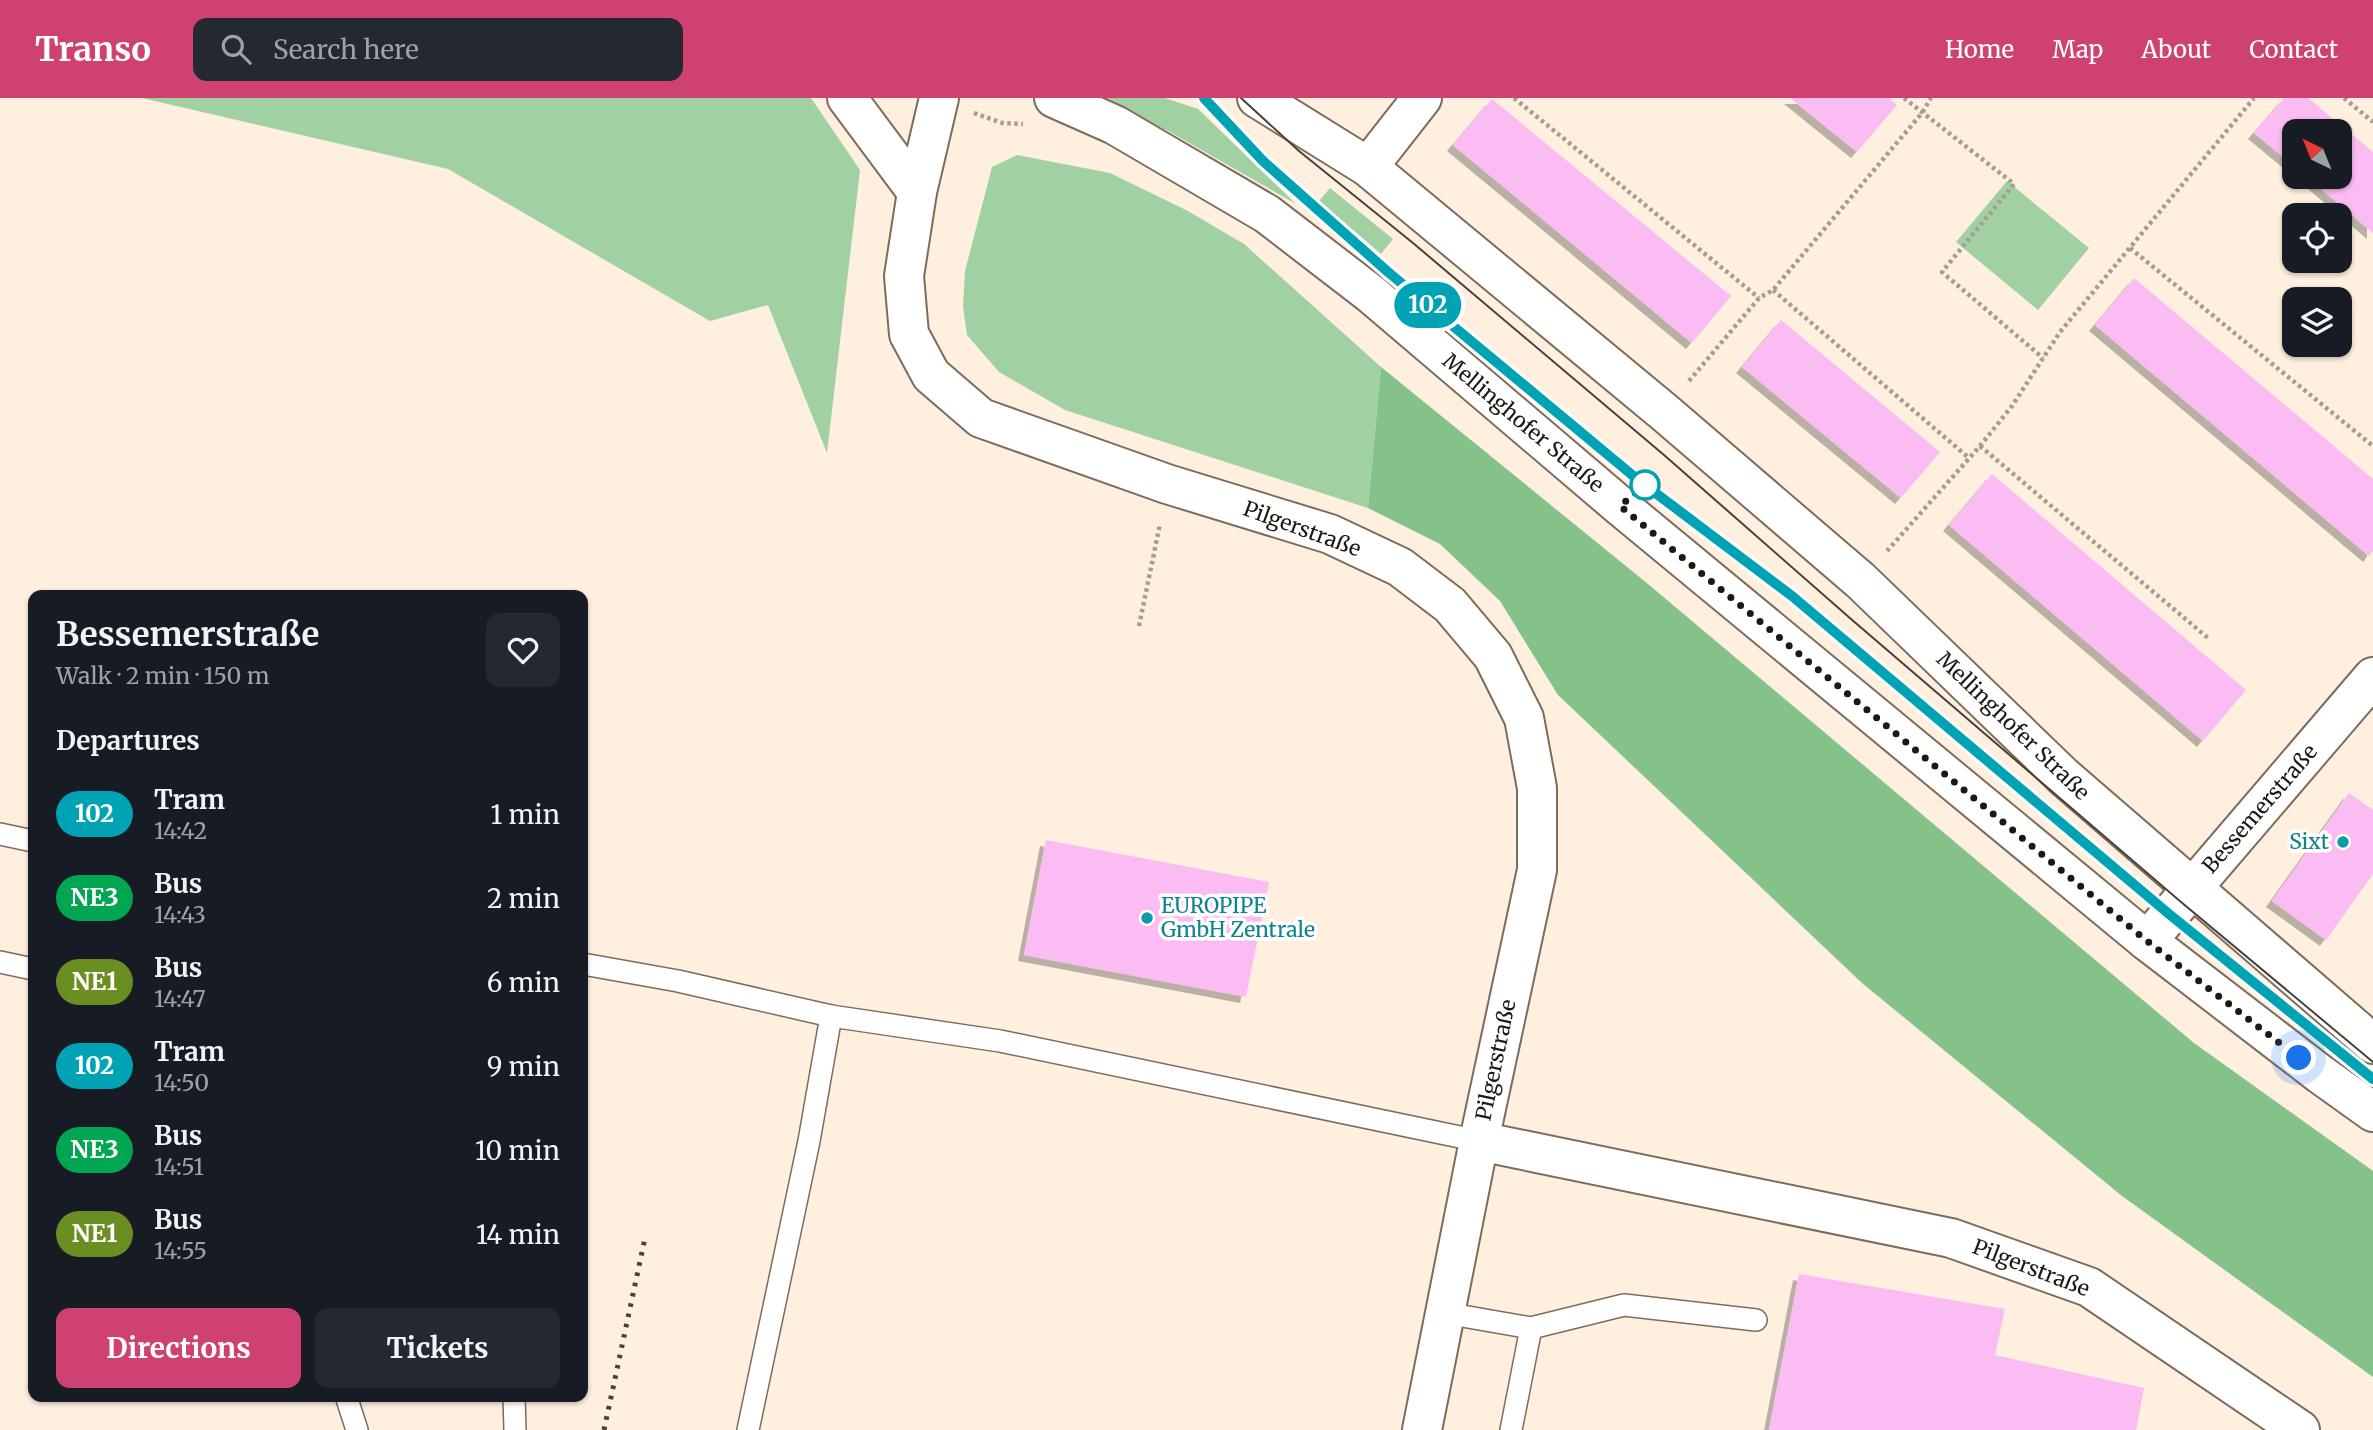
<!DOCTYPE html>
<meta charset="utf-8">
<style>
:root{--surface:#171b24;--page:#242831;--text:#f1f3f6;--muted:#9ea1a6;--accent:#ce4170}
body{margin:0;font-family:Merriweather,serif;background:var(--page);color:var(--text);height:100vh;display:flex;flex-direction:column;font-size:26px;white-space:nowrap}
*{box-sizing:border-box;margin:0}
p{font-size:23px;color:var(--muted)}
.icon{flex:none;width:38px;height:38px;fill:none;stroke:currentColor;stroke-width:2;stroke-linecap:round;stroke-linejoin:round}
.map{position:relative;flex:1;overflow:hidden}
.panel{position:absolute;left:28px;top:492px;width:560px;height:812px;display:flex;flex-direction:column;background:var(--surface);border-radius:14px;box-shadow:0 2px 5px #0004}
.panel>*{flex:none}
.badge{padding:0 14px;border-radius:23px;font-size:24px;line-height:46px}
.needle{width:46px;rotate:317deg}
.tools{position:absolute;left:2282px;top:21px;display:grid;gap:14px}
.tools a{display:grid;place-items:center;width:70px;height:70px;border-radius:14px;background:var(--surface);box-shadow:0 2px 5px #0004;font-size:35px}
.you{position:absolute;width:35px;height:35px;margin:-18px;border:5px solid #fff;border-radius:50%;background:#1a73e8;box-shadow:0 0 0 10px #1a73e833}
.map>.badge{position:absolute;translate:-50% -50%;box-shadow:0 0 0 4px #fff}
h2{padding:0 28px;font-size:26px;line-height:63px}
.round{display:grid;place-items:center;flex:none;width:74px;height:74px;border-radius:14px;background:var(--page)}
.headline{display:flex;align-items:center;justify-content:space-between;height:119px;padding:0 28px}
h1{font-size:33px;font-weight:700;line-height:52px}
.action{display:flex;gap:14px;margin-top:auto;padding:14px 28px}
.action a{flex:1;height:80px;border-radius:14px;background:var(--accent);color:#fff;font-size:28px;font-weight:700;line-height:80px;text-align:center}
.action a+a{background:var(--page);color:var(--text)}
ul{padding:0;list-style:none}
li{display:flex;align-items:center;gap:21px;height:84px;padding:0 28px}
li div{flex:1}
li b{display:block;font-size:26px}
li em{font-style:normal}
li .badge{min-width:77px;font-weight:700;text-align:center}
header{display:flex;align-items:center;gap:42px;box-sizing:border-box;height:98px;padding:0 35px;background:var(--accent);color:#fff}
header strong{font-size:33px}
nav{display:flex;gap:38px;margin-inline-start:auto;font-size:24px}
.search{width:490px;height:63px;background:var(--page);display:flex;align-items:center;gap:18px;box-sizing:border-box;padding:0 24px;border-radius:14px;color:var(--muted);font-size:26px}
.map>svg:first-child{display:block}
.green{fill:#a1d1a3}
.forest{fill:#84c289}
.building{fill:#fbbbf3;filter:url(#shadow)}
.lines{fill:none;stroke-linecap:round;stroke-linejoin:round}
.lane-casing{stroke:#7d6c5b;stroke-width:24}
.street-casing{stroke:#7d6c5b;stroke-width:42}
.secondary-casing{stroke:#7d6c5b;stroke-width:42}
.path{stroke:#a89c8f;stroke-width:4.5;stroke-dasharray:3.5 3.5;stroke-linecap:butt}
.lane{stroke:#fff;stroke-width:21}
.street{stroke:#fff;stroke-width:38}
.secondary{stroke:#fff;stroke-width:38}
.tram{stroke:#494038;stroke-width:2}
.rail{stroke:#494038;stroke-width:5;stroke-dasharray:3.5 7;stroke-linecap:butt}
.line-casing{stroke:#fff;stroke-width:16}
.line{stroke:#00a3b4;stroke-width:10}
.walk{stroke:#1f1811;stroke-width:7;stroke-dasharray:0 12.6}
.stop-dot{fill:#fff;stroke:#00a3b4;stroke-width:3.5}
.culture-dot{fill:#0f9aa8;stroke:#fff;stroke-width:2.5}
.labels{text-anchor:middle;stroke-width:7;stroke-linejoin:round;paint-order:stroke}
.street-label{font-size:21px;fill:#1f1811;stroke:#fff}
.culture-label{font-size:21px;fill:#0d838f;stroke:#fff;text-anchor:end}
</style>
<header>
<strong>Transo</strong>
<div class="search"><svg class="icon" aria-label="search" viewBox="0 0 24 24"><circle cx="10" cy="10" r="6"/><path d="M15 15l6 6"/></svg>Search here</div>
<nav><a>Home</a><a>Map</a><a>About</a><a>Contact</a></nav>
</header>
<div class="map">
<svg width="2373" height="1332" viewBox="0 0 2373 1332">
<defs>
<filter id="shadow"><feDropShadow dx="-6" dy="6" stdDeviation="0" flood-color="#0004"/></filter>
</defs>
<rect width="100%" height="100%" fill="#feefdf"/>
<g class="green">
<path d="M142,0H811L860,72L827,355L768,207L710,223L448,71Z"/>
<path d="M1099,0H1165L1198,11L1296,106L1170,34Z"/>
<path d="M1017,57L1110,75L1188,113L1244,146L1381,269L1368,410L1065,312L999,274L967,237L963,209L965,173L992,69Z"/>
<path d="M2007,83L2089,150L2038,212L1956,144Z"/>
<path d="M1330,90L1393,141L1381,156L1319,103Z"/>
</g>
<path class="forest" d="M1381,269L1648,486L2194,945L2373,1073V1279L2122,1098L1862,885L1558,597L1500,503L1440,446L1368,410Z"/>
<g class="building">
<path d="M1790,0H1889L1897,7L1857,54Z"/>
<path d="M2284,0H2308L2373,54V135L2307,79H2340V33H2294V68L2254,35Z"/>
<path d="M1492,1L1731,198L1692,245L1453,47Z"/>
<path d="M2134,180L2373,381V453L2369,458L2095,227Z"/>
<path d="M1781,222L1940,354L1901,400L1742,269Z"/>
<path d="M1992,376L2246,592L2203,643L1949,427Z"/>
<path d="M2349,695L2373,712V776L2326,842L2272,803Z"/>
<path d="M1046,742L1269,784L1246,899L1024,857Z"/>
<path d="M1799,1176L2005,1211L1995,1257L2144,1290L2136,1332H1769Z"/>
</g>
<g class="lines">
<defs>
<g id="lane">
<path d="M0,736L33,743"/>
<path d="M0,864L33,871"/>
<path d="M583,866L678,883L831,918L809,1043L748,1332"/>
<path d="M831,918L1000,943L1479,1043"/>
<path d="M1445,1215L1531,1230L1511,1332"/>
<path d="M1531,1230L1624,1207L1756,1222"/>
<path d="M346,1298L357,1332"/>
<path d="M514,1298L515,1332"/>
</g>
<g id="street">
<path d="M847,0L917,94"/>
<path d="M939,0L917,94L904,178L909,236L931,277L981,320L1167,386L1330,436L1400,469L1450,507L1493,558L1524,620L1537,690V772L1479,1043L1951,1140L2089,1189L2300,1332"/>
<path d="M1368,69L1422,0"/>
<path d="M2147,843L2373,579"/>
<path d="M1422,1332L1479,1043"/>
</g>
<g id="secondary">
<path d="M1054,0L1115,27L1267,116L1371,196L1620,408L2147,843L2320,976L2373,1014"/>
<path d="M1257,0L1368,69L1664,314L1861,483L2063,678L2373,946"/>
</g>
</defs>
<use href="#lane" class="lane-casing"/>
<use href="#street" class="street-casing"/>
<use href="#secondary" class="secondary-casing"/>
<g class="path">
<path d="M1514,0L1759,200"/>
<path d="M1904,0L2014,86L1942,174L2043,260"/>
<path d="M2344,0L2373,24"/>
<path d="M974,15L1002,25L1023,26"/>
<path d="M2130,150L2373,348"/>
<path d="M1773,192L1969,360"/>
<path d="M1689,283L1759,200L1773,192L1922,15L1931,0"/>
<path d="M1980,348L2208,540"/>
<path d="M1887,453L1980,348L2012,308L2060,234L2254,0"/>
<path d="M1139,528L1160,426"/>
</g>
<use href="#lane" class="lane"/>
<use href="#street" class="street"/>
<use href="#secondary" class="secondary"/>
<g class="tram">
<path d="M1204,0L1263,63L1388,175L1637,381L1792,498L2169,816L2373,981"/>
<path d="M1241,0L1299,53L1413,145L1664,357L1851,521L2181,804L2373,964"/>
</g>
<path class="rail" d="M604,1332L645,1140"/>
</g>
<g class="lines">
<defs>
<path id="line" d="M1204,0L1263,63L1388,174L1637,381L1792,498L2169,816L2373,981"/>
</defs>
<use href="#line" class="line-casing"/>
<use href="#line" class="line"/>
<path class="walk" d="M1645,387L1620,408L2147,843L2299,960"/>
</g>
<circle class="stop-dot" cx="1645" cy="387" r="14"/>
<g class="culture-dot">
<circle cx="2343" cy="744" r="7"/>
<circle cx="1147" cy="820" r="7"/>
</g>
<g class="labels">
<g class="street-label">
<text transform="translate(1523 325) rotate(40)" y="7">Mellinghofer Straße</text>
<text transform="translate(1302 431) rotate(20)" y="7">Pilgerstraße</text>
<text transform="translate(2013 628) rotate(44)" y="7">Mellinghofer Straße</text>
<text transform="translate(2260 711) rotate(-49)" y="7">Bessemerstraße</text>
<text transform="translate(1496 962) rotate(-78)" y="7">Pilgerstraße</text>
<text transform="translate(2031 1170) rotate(21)" y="7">Pilgerstraße</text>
</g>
<g class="culture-label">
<text x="2329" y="751">Sixt</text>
<text x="1161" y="815" text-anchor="start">EUROPIPE<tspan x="1161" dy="24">GmbH Zentrale</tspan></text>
</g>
</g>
</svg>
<div class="tools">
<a><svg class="needle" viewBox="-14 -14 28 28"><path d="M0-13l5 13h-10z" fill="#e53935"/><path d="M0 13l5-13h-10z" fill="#9ea1a6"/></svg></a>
<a><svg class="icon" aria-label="locate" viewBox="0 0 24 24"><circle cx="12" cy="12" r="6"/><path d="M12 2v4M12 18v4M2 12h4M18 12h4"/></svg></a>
<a><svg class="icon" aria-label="layers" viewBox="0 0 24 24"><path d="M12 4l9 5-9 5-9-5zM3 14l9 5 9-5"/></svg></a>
</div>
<div class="you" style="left:2299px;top:960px"></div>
<b class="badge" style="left:1428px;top:207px;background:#00a3b4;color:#fff">102</b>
<section class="panel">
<div class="headline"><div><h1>Bessemerstraße</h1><p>Walk · 2 min · 150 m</p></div><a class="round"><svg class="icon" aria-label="heart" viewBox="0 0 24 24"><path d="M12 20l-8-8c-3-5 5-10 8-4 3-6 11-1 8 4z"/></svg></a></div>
<h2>Departures</h2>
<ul>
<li><span class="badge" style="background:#00a3b4;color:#fff">102</span><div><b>Tram</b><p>14:42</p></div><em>1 min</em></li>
<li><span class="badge" style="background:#00a651;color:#fff">NE3</span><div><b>Bus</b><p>14:43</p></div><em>2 min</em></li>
<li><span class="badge" style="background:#6b8e23;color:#fff">NE1</span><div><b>Bus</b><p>14:47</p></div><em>6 min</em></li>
<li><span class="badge" style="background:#00a3b4;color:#fff">102</span><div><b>Tram</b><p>14:50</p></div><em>9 min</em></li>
<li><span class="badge" style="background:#00a651;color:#fff">NE3</span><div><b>Bus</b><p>14:51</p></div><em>10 min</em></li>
<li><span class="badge" style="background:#6b8e23;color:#fff">NE1</span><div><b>Bus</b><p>14:55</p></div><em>14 min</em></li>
</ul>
<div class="action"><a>Directions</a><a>Tickets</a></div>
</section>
</div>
